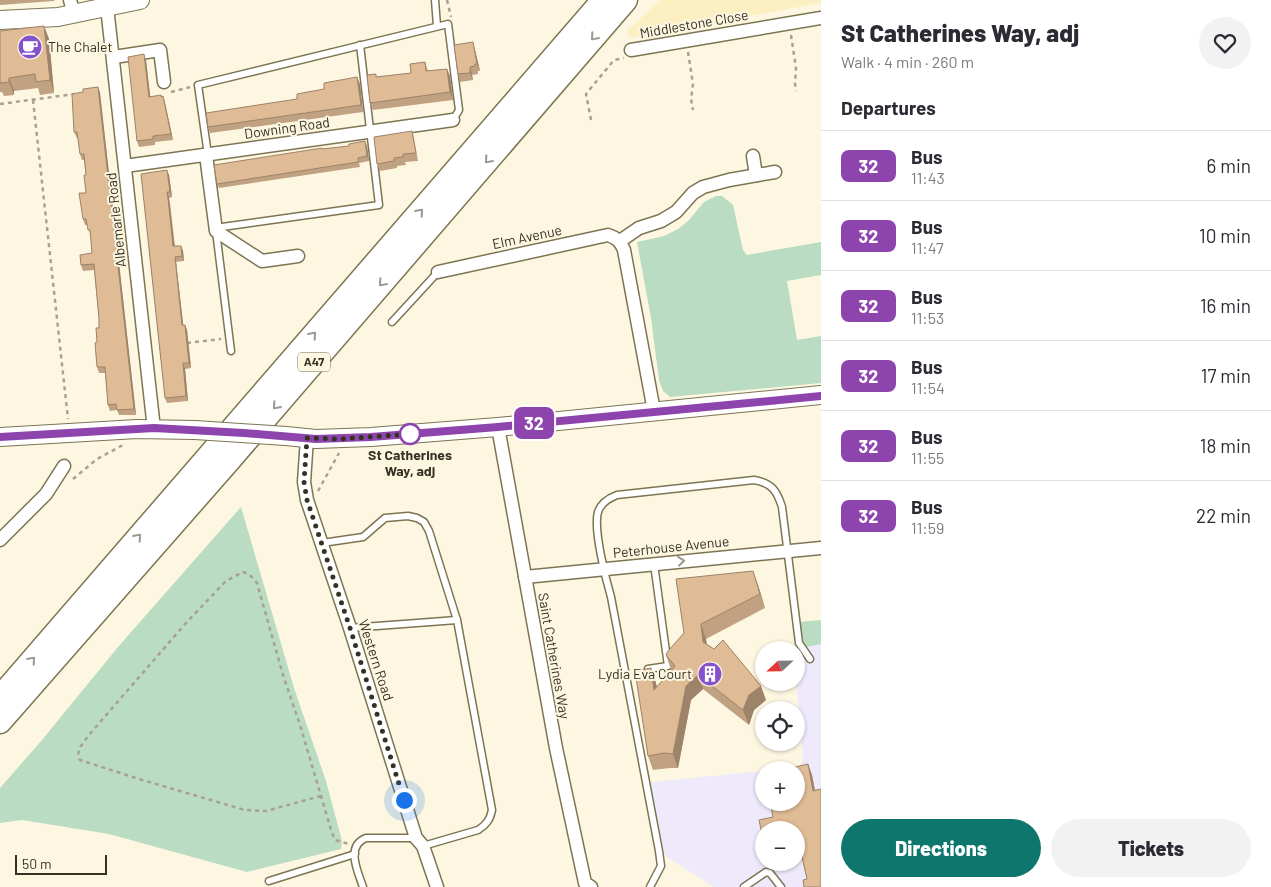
<!DOCTYPE html>
<meta charset="utf-8">
<style>
:root{--surface:#fff;--page:#f2f2f3;--text:#2b2b33;--muted:#7c7c81;--line:#e1e1e2;--accent:#0f766e}
body{margin:0;font-family:Barlow,sans-serif;background:var(--page);color:var(--text);height:100vh;display:flex;flex-direction:column;font-size:19px;white-space:nowrap}
*{box-sizing:border-box;margin:0}
p{font-size:16px;color:var(--muted)}
.icon{flex:none;width:28px;height:28px;fill:none;stroke:currentColor;stroke-width:2;stroke-linecap:round;stroke-linejoin:round}
.map{position:relative;flex:1;overflow:hidden}
.side{display:flex;flex-direction:column;background:var(--surface);width:450px}
.side>*{flex:none}
.badge{padding:0 10px;border-radius:8px;font-size:18px;line-height:32px}
.needle{width:32px;rotate:248deg}
.controls{position:absolute;left:755px;top:641px;display:grid;gap:10px}
.controls a{display:grid;place-items:center;width:50px;height:50px;border-radius:50%;background:var(--surface);box-shadow:0 1px 4px #0004;font-size:25px}
.scale{position:absolute;left:15px;bottom:12px;width:92px;box-sizing:border-box;padding-left:5px;border:2px solid #353123;border-top:0;font-size:14px;line-height:18px;white-space:nowrap;color:#353123;-webkit-text-stroke:4px #fdf7e1;paint-order:stroke}
.you{position:absolute;width:25px;height:25px;margin:-12px;border:4px solid #fff;border-radius:50%;background:#1a73e8;box-shadow:0 0 0 8px #1a73e833}
.map>.badge{position:absolute;translate:-50% -50%;box-shadow:0 0 0 2px #fff}
h2{padding:0 20px;font-size:19px;line-height:45px}
.round{display:grid;place-items:center;flex:none;width:52px;height:52px;border-radius:26px;background:var(--page)}
.headline{display:flex;align-items:center;justify-content:space-between;height:85px;padding:0 20px}
h1{font-size:24px;font-weight:800;line-height:38px}
.primary-button{display:flex;gap:10px;margin-top:auto;padding:10px 20px}
.primary-button a{flex:1;height:58px;border-radius:30px;background:var(--accent);color:#fff;font-size:20px;font-weight:800;line-height:58px;text-align:center}
.primary-button a+a{background:var(--page);color:var(--text)}
ul{padding:0;list-style:none}
li{display:flex;align-items:center;gap:15px;height:70px;padding:0 20px;border-top:1px solid var(--line)}
li div{flex:1}
li b{display:block;font-size:19px}
li em{font-style:normal}
li .badge{min-width:55px;font-weight:700;text-align:center}
main{display:flex;flex:1;min-height:0}
.map>svg:first-child{display:block}
.built{fill:#fcf0c3}
.education{fill:#eeeafc;fill-rule:evenodd}
.green{fill:#b9dcc2}
.lines{fill:none;stroke-linecap:round;stroke-linejoin:round}
.lane-casing{stroke:#7d7452;stroke-width:9}
.street-casing{stroke:#7d7452;stroke-width:15}
.secondary-casing{stroke:#7d7452;stroke-width:20}
.highway-casing{stroke:#7d7452;stroke-width:25}
.path{stroke:#a7a28f;stroke-width:2.5;stroke-dasharray:4 4;stroke-linecap:butt}
.lane{stroke:#fff;stroke-width:6}
.street{stroke:#fff;stroke-width:12}
.secondary{stroke:#fff;stroke-width:18}
.highway{stroke:#fff;stroke-width:22}
.secondary-bridge-casing{stroke:#7d7452;stroke-width:20;stroke-linecap:butt}
.secondary-bridge{stroke:#fff;stroke-width:18}
.wall{fill:#c0a181}
.shaded-wall{fill:#9c8369}
.building{fill:#dfbb96;stroke:#9c8369}
.oneway{stroke:#9a9891}
.line-casing{stroke:#fff;stroke-width:11}
.line{stroke:#8e44ad;stroke-width:8}
.walk{stroke:#353123;stroke-width:5;stroke-dasharray:0 9}
.stop-dot{fill:#fff;stroke:#8e44ad;stroke-width:2.5}
.labels{text-anchor:middle;stroke-width:4;stroke-linejoin:round;paint-order:stroke}
.shield{fill:#fdf7e1;stroke:#716c5c;stroke-width:1}
.shield-label{font-size:12px;font-weight:bold;fill:#353123}
.street-label{font-size:14px;fill:#353123;stroke:#fdf7e1}
.poi-label{font-size:14px;fill:#353123;stroke:#fdf7e1;text-anchor:start}
.stop-label{font-size:14px;font-weight:bold;fill:#353123;stroke:#fdf7e1}
</style>
<main>
<div class="map">
<svg width="821" height="887" viewBox="0 0 821 887">
<rect width="100%" height="100%" fill="#fdf7e1"/>
<path class="built" d="M660,0H821V3L629,38L627,31Z"/>
<path class="education" d="M821,644V887H714L662,854L650,782L764,771V802H796V770H769L799,767L803,760L796,681V650L793,649ZM764,830H796V862H764Z"/>
<g class="green">
<path d="M716,196H722L733,205L743,250L747,255L821,242V275L787,281L797,340L821,336V383L670,397L663,391L659,380L651,318L637,242L664,236L678,229L689,220L704,202Z"/>
<path d="M241,507L294,688L326,781L342,841L341,849L247,872L109,834L22,820L0,823V788L42,740L118,647Z"/>
<path d="M821,620V644L806,647L802,640L799,622Z"/>
</g>
<g class="lines">
<defs>
<g id="lane">
<path d="M435,0L437,26"/>
<path d="M208,155L198,85L448,24L459,110L453,120"/>
<path d="M392,322L438,272"/>
<path d="M231,351L216,231L222,227L379,205L360,45"/>
<path d="M322,543L363,537L385,518L408,516L417,518L424,522L429,531L457,620L492,810C490,820 486,825 478,830L423,846"/>
<path d="M350,628L457,620"/>
<path d="M648,669L668,666L654,564"/>
<path d="M269,881L355,854"/>
<path d="M363,887C358,872 345,846 366,838H416"/>
<path d="M650,887L661,866L659,851L611,597C606,580 593,529 598,512C601,503 609,498 617,495L754,480C772,483 777,491 782,507L799,643L810,659"/>
<path d="M744,887L766,872L770,873L781,887"/>
</g>
<g id="street">
<path d="M70,0L74,14"/>
<path d="M107,7L154,429"/>
<path d="M631,50L821,18"/>
<path d="M114,57L160,50L164,82"/>
<path d="M206,155L216,231L262,261L298,256"/>
<path d="M753,156L756,175"/>
<path d="M125,166L453,120"/>
<path d="M620,241L639,228L661,221L676,212L693,193L703,187L729,180L775,172"/>
<path d="M438,272L608,235C617,238 620,241 624,250L654,411"/>
<path d="M498,427L556,748L585,883L591,887"/>
<path d="M307,438L304,482L307,500L350,628L416,838L423,846L437,887"/>
<path d="M0,540L46,494L64,466"/>
<path d="M525,577L821,548"/>
</g>
<g id="secondary">
<path d="M0,20L58,17L140,0"/>
<path d="M286,436L316,439L371,437L498,427L821,395"/>
<path d="M0,437L137,429L195,430"/>
</g>
<g id="highway">
<path d="M0,697L603,0"/>
<path d="M0,722L228,462L626,0"/>
</g>
</defs>
<use href="#lane" class="lane-casing"/>
<use href="#street" class="street-casing"/>
<use href="#secondary" class="secondary-casing"/>
<use href="#highway" class="highway-casing"/>
<g class="path">
<path d="M447,0L451,17"/>
<path d="M791,35L796,68L795,83L796,91"/>
<path d="M688,52L693,84L691,99L693,110"/>
<path d="M171,92L190,87"/>
<path d="M33,100L68,419"/>
<path d="M0,104L75,94"/>
<path d="M591,120L586,94L614,60L624,58"/>
<path d="M187,343L221,339"/>
<path d="M73,479L97,459L123,445"/>
<path d="M318,491L339,453"/>
<path d="M321,796L266,811L245,810L139,779L80,760C75,750 83,744 88,736L186,623L226,581L243,572L249,574L257,583L283,675L300,725L332,833L335,840L349,844"/>
</g>
<use href="#lane" class="lane"/>
<use href="#street" class="street"/>
<use href="#secondary" class="secondary"/>
<use href="#highway" class="highway"/>
<defs>
<path id="secondary-bridge" d="M195,430L286,436"/>
</defs>
<use href="#secondary-bridge" class="secondary-bridge-casing"/>
<use href="#secondary-bridge" class="secondary-bridge"/>
</g>
<g class="wall">
<path d="M0,0H55L54,1L0,5Z"/>
<path d="M44,26L49,39L54,93L40,95L38,88L14,91V95L4,96L2,92H0V31Z"/>
<path d="M475,50L480,71H478V74L472,75L473,80L460,82L458,74Z"/>
<path d="M146,60L150,96H163L165,103L173,140L155,142V145L139,147L137,141Z"/>
<path d="M425,62L428,71L450,76L453,100L373,110L370,103L377,77L411,73Z"/>
<path d="M360,84L363,112L210,133L208,127L297,99Z"/>
<path d="M98,87L100,93L136,415H119L117,410L110,411L108,405L105,373H99L97,367L99,319L94,270L83,271L81,265L92,253L91,236L87,225H85L83,219L86,193V175L84,160H82L80,154L78,138H77L74,132L83,92Z"/>
<path d="M412,131L414,139L418,161L405,162L406,165L397,166V168L380,171L377,164Z"/>
<path d="M367,146L369,161L359,163L360,167L219,188L217,184L322,149Z"/>
<path d="M141,174L169,175L172,197L169,198L170,203L175,246H181L183,251L184,261L176,262L183,325H185L187,330L191,368L185,369L188,401L167,403L165,398Z"/>
<path d="M758,585L765,608L706,639L707,645L766,700L754,710L749,725L703,689L691,700L678,768H670L653,770L648,756L651,668L657,687L671,670L666,655L684,633Z"/>
<path d="M808,764L812,775L815,790L821,789V887H804L803,880L807,879L800,850L796,851V830H764V843L759,820L773,817L770,802H796V794L797,793L796,789V770H792L791,768Z"/>
</g>
<g class="shaded-wall">
<path d="M44,26L49,39L54,93L50,80Z"/>
<path d="M473,42L475,50L480,71L477,64Z"/>
<path d="M144,54L146,60L151,103L149,97Z"/>
<path d="M470,67L472,75L473,80L470,73Z"/>
<path d="M447,69L450,76L453,100L450,92Z"/>
<path d="M357,77L360,84L363,112L361,105Z"/>
<path d="M9,78L14,91V95L9,82Z"/>
<path d="M98,87L100,93L136,415L134,409Z"/>
<path d="M163,96L165,103L173,140L171,134Z"/>
<path d="M365,141L367,146L369,161L367,156Z"/>
<path d="M167,170L169,175L172,197L170,192Z"/>
<path d="M167,192L169,198L175,252L173,246Z"/>
<path d="M181,246L183,251L184,261L182,256Z"/>
<path d="M175,257L176,262L184,331L182,325Z"/>
<path d="M185,325L187,330L191,368L189,363Z"/>
<path d="M183,363L185,369L188,401L186,396Z"/>
<path d="M753,571L758,585L765,608L760,594Z"/>
<path d="M701,624L706,639L708,657L703,642Z"/>
<path d="M651,668L656,683L660,704L654,690Z"/>
<path d="M698,675L703,689L691,700L678,768L673,754L686,686Z"/>
<path d="M761,686L766,700L754,710L749,725L743,710L749,695Z"/>
<path d="M808,764L812,775L817,802L813,791Z"/>
</g>
<g class="building">
<path d="M44,26L50,80L36,82L35,74L9,78V82L0,83V31Z"/>
<path d="M473,42L477,64H475V66L470,67V73L458,74L454,45Z"/>
<path d="M144,54L149,97L161,95V97L163,96L171,134L153,136V139L137,141L128,57Z"/>
<path d="M425,62L426,71L447,69L450,92L370,103L367,75L376,74V77L411,73L410,64Z"/>
<path d="M357,77L361,105L208,127L206,113L297,99V94L324,89V83Z"/>
<path d="M98,87L134,409L117,410L116,404L108,405L105,367H97L95,343L97,342L96,328H99V319L94,264L81,265L80,255L92,253L90,230H88L86,219H83L79,193H86L84,175H86L84,154H80L77,132H74L72,94L83,92V89Z"/>
<path d="M412,131L416,153L403,154V157L394,158V161L377,164L374,137Z"/>
<path d="M365,141L367,156L358,158V162L217,184L214,165L322,148V149L349,146V144Z"/>
<path d="M167,170L170,192H167L168,198L173,246H181L182,256L175,257L182,325H185L189,363H183L186,396L165,398L141,174Z"/>
<path d="M753,571L760,594L701,624L703,642L714,649L723,640L761,686L749,695L743,710L698,675L686,686L673,754L664,753L648,756L635,671L651,668L654,690L675,666L666,655L668,651L684,633L676,579Z"/>
<path d="M808,764L813,791L821,789V887H804L803,880L807,879L798,839H796V830H764V839H763L759,820L773,817L770,802H796V794L797,793L796,789V770H792L791,768Z"/>
</g>
<defs><path id="oneway-chevron" d="M-2-3.5L2.5 0L-2 3.5" fill="none" stroke-width="1.6" stroke-linecap="round" stroke-linejoin="round" transform="scale(1.25)"/></defs>
<g class="oneway">
<use href="#oneway-chevron" transform="translate(594 37) rotate(131)"/>
<use href="#oneway-chevron" transform="translate(488 160) rotate(131)"/>
<use href="#oneway-chevron" transform="translate(420 212) rotate(-49)"/>
<use href="#oneway-chevron" transform="translate(382 283) rotate(131)"/>
<use href="#oneway-chevron" transform="translate(313 335) rotate(-49)"/>
<use href="#oneway-chevron" transform="translate(276 406) rotate(131)"/>
<use href="#oneway-chevron" transform="translate(138 537) rotate(-49)"/>
<use href="#oneway-chevron" transform="translate(681 561) rotate(-6)"/>
<use href="#oneway-chevron" transform="translate(32 660) rotate(-49)"/>
</g>
<g class="lines">
<defs>
<path id="line" d="M0,437L154,428L244,433L316,439L371,437L498,427L821,396"/>
</defs>
<use href="#line" class="line-casing"/>
<use href="#line" class="line"/>
<path class="walk" d="M404,800L350,628L307,500L304,482L307,438L338,439L410,434"/>
</g>
<defs>
<symbol id="cafe-disc" viewBox="-11 -11 22 22"><circle r="9.5" fill="#8453cc" stroke="#fdf7e1"/><path d="M-5.5-4.5H6V0H3Q3 3.5 0 3.5H-2.5Q-5.5 3.5-5.5 0ZM3-3.2v2h1.7v-2ZM-6 4.5H4V6H-6Z" fill="#fff"/></symbol>
<symbol id="building-disc" viewBox="-11 -11 22 22"><circle r="9.5" fill="#8453cc" stroke="#fdf7e1"/><path d="M-4-6H4V6H1V3H-1V6H-4ZM-2.5-4.3h1.7v1.8h-1.7ZM.8-4.3h1.7v1.8H.8ZM-2.5-1h1.7V.8h-1.7ZM.8-1h1.7V.8H.8Z" fill="#fff"/></symbol>
</defs>
<g fill-rule="evenodd">
<use href="#cafe-disc" x="16" y="33" width="28" height="28"/>
<use href="#building-disc" x="696" y="660" width="28" height="28"/>
</g>
<circle class="stop-dot" cx="410" cy="434" r="10"/>
<g class="labels">
<rect class="shield" x="298" y="352.5" width="32" height="19" rx="4"/>
<g class="shield-label">
<text x="314" y="366">A47</text>
</g>
<g class="street-label">
<text transform="translate(694 24) rotate(-10)" y="5">Middlestone Close</text>
<text transform="translate(287 128) rotate(-8)" y="5">Downing Road</text>
<text transform="translate(116 220) rotate(-96)" y="5">Albemarle Road</text>
<text transform="translate(527 237) rotate(-12)" y="5">Elm Avenue</text>
<text transform="translate(671 547) rotate(-6)" y="5">Peterhouse Avenue</text>
<text transform="translate(554 656) rotate(80)" y="5">Saint Catherines Way</text>
<text transform="translate(376 660) rotate(72)" y="5">Western Road</text>
</g>
<g class="poi-label">
<text x="48" y="52">The Chalet</text>
<text x="692" y="679" text-anchor="end">Lydia Eva Court</text>
</g>
<g class="stop-label">
<text x="410" y="460">St Catherines<tspan x="410" dy="16">Way, adj</tspan></text>
</g>
</g>
</svg>
<div class="controls">
<a><svg class="needle" viewBox="-14 -14 28 28"><path d="M0-13l5 13h-10z" fill="#e53935"/><path d="M0 13l5-13h-10z" fill="#7c7c81"/></svg></a>
<a><svg class="icon" aria-label="locate" viewBox="0 0 24 24"><circle cx="12" cy="12" r="6"/><path d="M12 2v4M12 18v4M2 12h4M18 12h4"/></svg></a>
<a>+</a>
<a>−</a>
</div>
<div class="scale">50 m</div>
<div class="you" style="left:404px;top:800px"></div>
<b class="badge" style="left:534px;top:423px;background:#8e44ad;color:#fff">32</b>
</div>
<section class="side">
<div class="headline"><div><h1>St Catherines Way, adj</h1><p>Walk · 4 min · 260 m</p></div><a class="round"><svg class="icon" aria-label="heart" viewBox="0 0 24 24"><path d="M12 20l-8-8c-3-5 5-10 8-4 3-6 11-1 8 4z"/></svg></a></div>
<h2>Departures</h2>
<ul>
<li><span class="badge" style="background:#8e44ad;color:#fff">32</span><div><b>Bus</b><p>11:43</p></div><em>6 min</em></li>
<li><span class="badge" style="background:#8e44ad;color:#fff">32</span><div><b>Bus</b><p>11:47</p></div><em>10 min</em></li>
<li><span class="badge" style="background:#8e44ad;color:#fff">32</span><div><b>Bus</b><p>11:53</p></div><em>16 min</em></li>
<li><span class="badge" style="background:#8e44ad;color:#fff">32</span><div><b>Bus</b><p>11:54</p></div><em>17 min</em></li>
<li><span class="badge" style="background:#8e44ad;color:#fff">32</span><div><b>Bus</b><p>11:55</p></div><em>18 min</em></li>
<li><span class="badge" style="background:#8e44ad;color:#fff">32</span><div><b>Bus</b><p>11:59</p></div><em>22 min</em></li>
</ul>
<div class="primary-button"><a>Directions</a><a>Tickets</a></div>
</section>
</main>
